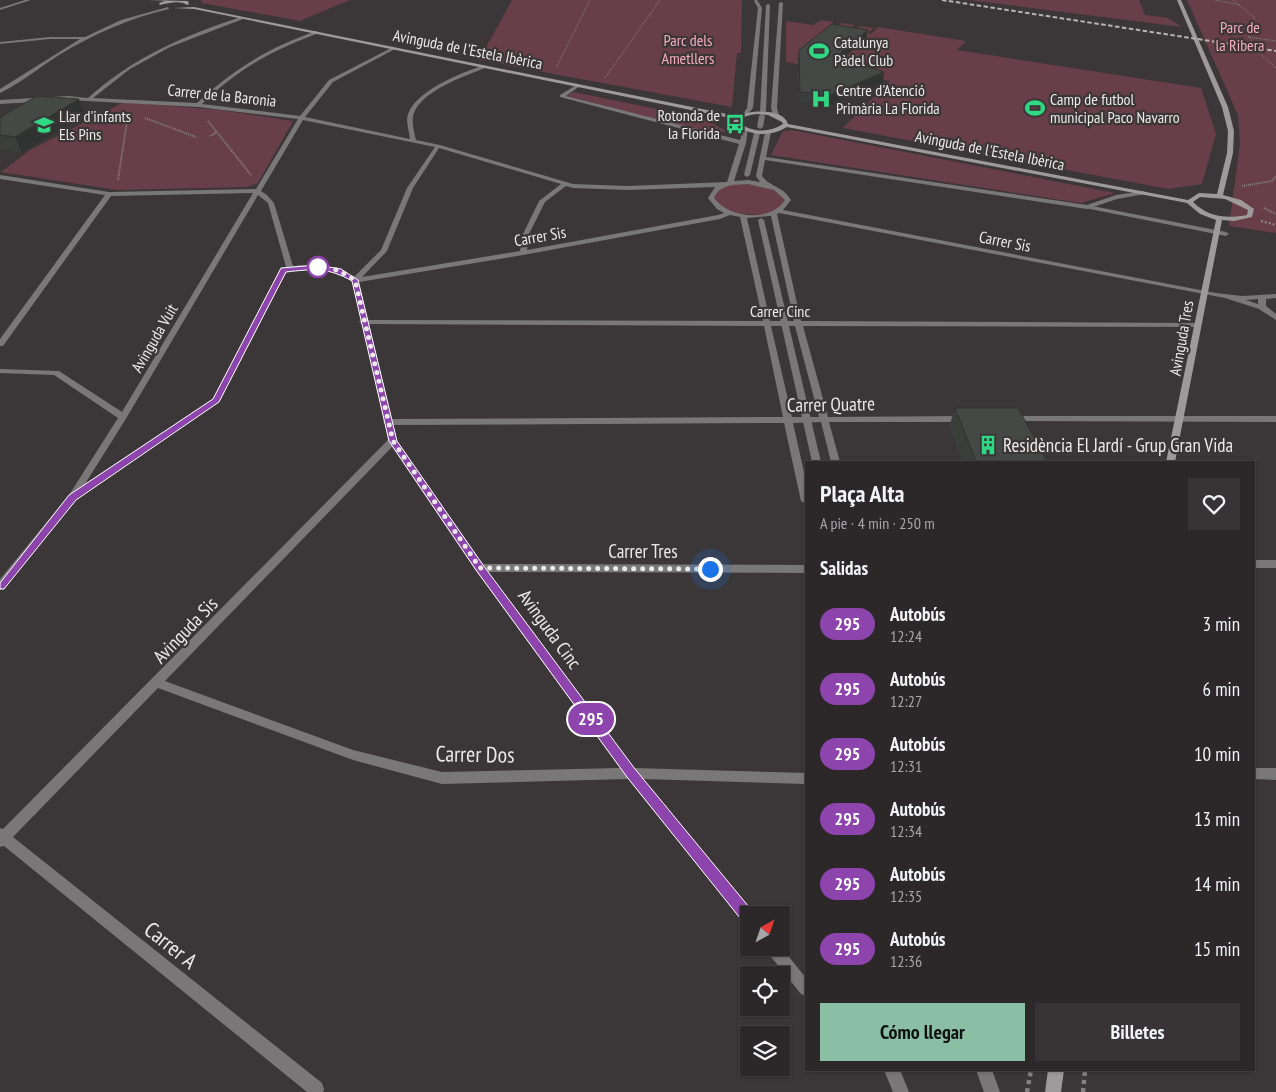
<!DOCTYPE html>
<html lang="es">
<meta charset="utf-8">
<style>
:root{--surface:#2c282a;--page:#383436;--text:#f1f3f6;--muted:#a6a6a8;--line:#484447;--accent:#8abfa5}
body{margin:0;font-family:"PT Sans Narrow",sans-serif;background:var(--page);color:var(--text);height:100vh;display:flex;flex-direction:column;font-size:19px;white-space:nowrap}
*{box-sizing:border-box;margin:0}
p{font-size:16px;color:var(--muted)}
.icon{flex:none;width:28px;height:28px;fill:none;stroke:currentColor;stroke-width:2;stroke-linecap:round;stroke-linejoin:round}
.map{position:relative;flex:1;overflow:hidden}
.drawer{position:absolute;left:805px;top:461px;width:450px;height:610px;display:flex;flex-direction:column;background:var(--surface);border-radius:0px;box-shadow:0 1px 4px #0004,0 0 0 1px var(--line)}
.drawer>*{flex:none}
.badge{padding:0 10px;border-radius:16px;font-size:18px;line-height:32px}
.needle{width:32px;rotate:40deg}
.tools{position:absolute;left:740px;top:906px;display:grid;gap:10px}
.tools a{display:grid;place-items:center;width:50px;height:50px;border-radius:0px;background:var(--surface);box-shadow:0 1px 4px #0004,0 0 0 1px var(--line);font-size:25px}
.you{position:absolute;width:25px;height:25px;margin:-12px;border:4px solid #fff;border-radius:50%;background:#1a73e8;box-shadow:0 0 0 8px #1a73e833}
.map>.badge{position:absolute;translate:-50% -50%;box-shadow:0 0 0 2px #fff}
h2{padding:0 15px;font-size:19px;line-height:45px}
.round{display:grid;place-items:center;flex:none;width:52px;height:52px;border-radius:0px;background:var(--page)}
.overview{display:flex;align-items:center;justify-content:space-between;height:85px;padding:0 15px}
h1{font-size:24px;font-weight:800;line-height:38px}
.action{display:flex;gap:10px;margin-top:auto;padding:10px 15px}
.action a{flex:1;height:58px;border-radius:0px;background:var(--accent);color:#111;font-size:20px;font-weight:800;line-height:58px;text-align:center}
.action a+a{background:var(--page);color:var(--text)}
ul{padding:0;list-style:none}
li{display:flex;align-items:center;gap:15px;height:65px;padding:0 15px}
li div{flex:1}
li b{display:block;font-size:19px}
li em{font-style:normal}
li .badge{min-width:55px;font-weight:700;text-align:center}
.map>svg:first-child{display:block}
.green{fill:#693e4b}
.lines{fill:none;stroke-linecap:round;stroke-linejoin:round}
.path-far3{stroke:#868283;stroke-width:1;stroke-dasharray:1 1;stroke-linecap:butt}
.path-far2{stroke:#868283;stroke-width:2;stroke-dasharray:1 1;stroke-linecap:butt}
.path-far1{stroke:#868283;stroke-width:2.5;stroke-dasharray:2 2;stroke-linecap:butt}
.path{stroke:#868283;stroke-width:4.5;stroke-dasharray:4 4;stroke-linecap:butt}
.pedestrian{fill:#797777;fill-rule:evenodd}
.minor{fill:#797777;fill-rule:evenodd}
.secondary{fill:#9e9a9b;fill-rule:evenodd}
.rail{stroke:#b7b4b4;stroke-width:2;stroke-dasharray:4.5 2.5;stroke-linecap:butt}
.wall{fill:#3b3f3c}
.shaded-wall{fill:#303331}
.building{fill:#454946;stroke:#303331}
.line{fill:#8e44ad;stroke:#fff}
.walk{stroke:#ece9e9;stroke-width:5;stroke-dasharray:0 9}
.stop-dot{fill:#fff;stroke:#8e44ad;stroke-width:2.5}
.labels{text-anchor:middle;stroke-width:4.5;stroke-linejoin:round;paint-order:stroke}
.far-park-label{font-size:16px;fill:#faaac2;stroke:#3b3638}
.far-poi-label{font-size:16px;fill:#ece9e9;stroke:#3b3638;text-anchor:start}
.far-street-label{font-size:16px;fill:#ece9e9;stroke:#3b3638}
.street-label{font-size:19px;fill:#ece9e9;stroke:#3b3638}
.poi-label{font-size:19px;fill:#ece9e9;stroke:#3b3638;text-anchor:start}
.near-street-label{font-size:22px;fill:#ece9e9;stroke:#3b3638}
</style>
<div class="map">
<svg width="1276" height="1092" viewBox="0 0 1276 1092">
<rect width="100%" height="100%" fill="#3b3638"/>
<g class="green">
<path d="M201,0H350L300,21L202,3Z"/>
<path d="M512,0H742L741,53H737L732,107L479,60Z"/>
<path d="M969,0H1139L1145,15L1168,18L1182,27Z"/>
<path d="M1187,0H1276V233L1229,226L1240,144L1238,115Z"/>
<path d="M821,20L834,22L828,27L834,28L841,23L855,25L849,30L853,31L860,26L874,28L868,33L871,34L878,27L966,41L957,50L1201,88L1216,134L1202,184L1168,189L843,128L890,81L786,62V21L813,25Z"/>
<path d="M574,92L705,119L728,132H706L567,96Z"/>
<path d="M124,102L220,110L293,121L258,183L247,187L117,190L1,172L30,150Z"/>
<path d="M792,130L1115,193L1081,203L771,155L783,131Z"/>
<path d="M748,182L778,189L788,200L781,212L760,215L729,213L711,198L722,185Z"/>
</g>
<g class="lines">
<g class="path-far3">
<path d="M1214,0L1240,5"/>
<path d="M1233,0L1255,18L1248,26C1248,45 1263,56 1276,68"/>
<path d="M1248,37L1276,41"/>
<path d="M556,68L590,0"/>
<path d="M605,78L660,0"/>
</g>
<g class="path-far2">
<path d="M145,118L196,137"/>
<path d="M208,121L251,175"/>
<path d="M210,136L217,132"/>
<path d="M118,180L128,115"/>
<path d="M1242,186L1272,181L1276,176"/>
<path d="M1264,208L1276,214"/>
</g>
<path class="path-far1" d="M1261,221L1276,225"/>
<g class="path">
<path d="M1027,1092L1031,1070"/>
<path d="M1083,1092L1085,1070"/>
</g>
<g class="pedestrian">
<path d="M768,4L770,5L766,111L763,113L760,111L766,5Z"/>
<path d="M762,114L765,116L763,127L760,129L757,127L759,116Z"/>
<path d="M757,131L760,133L750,175L747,177L744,175L754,133Z"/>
<path d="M1087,205L1226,232L1229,234L1226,236L1085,208L1084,207Z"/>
<path d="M761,218L764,220L821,462H812L758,220Z"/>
<path d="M976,1070H992L1000,1092H984Z"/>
</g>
<g class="minor">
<path d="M25,0H31L0,10V8Z"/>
<path d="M755,0H757L762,8L753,108L746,116L743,114L747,108L758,8L754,1Z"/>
<path d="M781,2L783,3L777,108L779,115L776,117L773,115L771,108L779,3Z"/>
<path d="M168,7L169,9C130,18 94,34 59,55C40,67 21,83 0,93V89L80,39H50L0,44V42L50,37H85L121,20Z"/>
<path d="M241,17L243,19L170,47L130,69L93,98L197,103C232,70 271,46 317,31L319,33C271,51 239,68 202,104L300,116L329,80L393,47L395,49L333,82L305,117L410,139C409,132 407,125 407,119C410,92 463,72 485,65L487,67C466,76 419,91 413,116C412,124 414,132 416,140L440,145L573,184L628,186L727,182L739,144L560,97V95L578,84L580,86L566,96L740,140L743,129L748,128L746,143L734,181L748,180L760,182L756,176L765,132L768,130L771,132L766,157L1087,205L1116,195L1143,191L1145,192V194L1117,199L1087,209L765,160L762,176C771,188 782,185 791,200L783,210L1216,293L1242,296L1276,294V298L1266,299V306L1276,314V320L1259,309L1225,298L779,213L777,214L801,321L1198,323L1202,325L1198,327L803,326L828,417L965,416L969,419L965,422H829L840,462H831L821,422L793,423L806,481V504L801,501L784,423L393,425L397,441L483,564L806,565V573L488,572L634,768L806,773V784L643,779L754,913L755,915H749V925L744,923L628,779L442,784L353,760L158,688L13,837L322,1083L324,1089L323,1092H307L4,846L0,847V828L3,829L388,440L385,424L383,422L384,420L362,324L359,322L361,320L352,281C331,270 310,266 287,271L219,402L75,499L4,589L0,590V579L69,495L118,418L54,375L0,373V369L59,371L122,412L253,193L111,196L3,346H0V339L105,195L0,179V175L109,192L256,189L298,119L198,107L68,100L0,104V100L68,96L88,98C132,58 185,35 241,17ZM303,120L435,147L407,188L381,250L354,277C335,266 314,263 293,266L274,203L267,195L261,191ZM439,148L561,184L539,201L523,234L520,251L362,277L387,251L413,188ZM748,184L774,190L785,200C770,223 729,218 714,198C720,184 734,185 748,184ZM566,186L573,188L628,190L715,187L708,198L717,209L724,213L718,215L527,250L529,234L545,202ZM258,195L268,203L286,267L280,270L213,399L85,484L127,417ZM730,215L740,217L763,321L368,320L359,282L523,255L720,219ZM769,216H771L794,321H770L747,218ZM1258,299V304L1246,300ZM369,324L764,326L783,417L392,419ZM771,326H795L819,417H792ZM392,447L476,571L620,768L442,772L353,750L165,681Z"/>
<path d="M1012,416H1276V422L1009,421L1008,419Z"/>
<rect x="1254" y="560" width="22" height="8"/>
<path d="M1254,768H1276V780L1254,779Z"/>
<path d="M781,947L806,978V996L801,994L768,953L766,948Z"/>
<path d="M884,1070H900L909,1092H893Z"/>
</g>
<g class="secondary">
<path d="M148,0L188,1L189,4L187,5C180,0 169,3 160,5L159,3L165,1Z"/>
<path d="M1177,0H1181L1228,107L1234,131L1233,153L1223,195L1241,200L1254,209L1252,217L1234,221L1222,220L1175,462H1166L1216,220L1200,214L1187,203L787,127C771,137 747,137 733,122L735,119L194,9L174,8L194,7L737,116C750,110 783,108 788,124L1188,200L1199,193L1217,194L1227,153L1228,131L1222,107ZM756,114L768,115L782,122L783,124C770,133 751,133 739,122C742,116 750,115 756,114ZM1200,197L1225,199L1248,210L1247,215C1227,219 1208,217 1193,202Z"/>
<path d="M1048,1070H1064L1061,1092H1045Z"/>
</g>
<path class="rail" d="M942,0L1276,51"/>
</g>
<g class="wall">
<path d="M868,30L866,39L843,58L883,82L819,109V104L799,102L798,59L799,50Z"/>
<path d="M85,114L22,153L0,149V117Z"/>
<path d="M955,408L1047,461V462H963L949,427Z"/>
</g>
<g class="shaded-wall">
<path d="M868,30L866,39L835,65L837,56Z"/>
<path d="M884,72L883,82L819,109L821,99Z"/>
<path d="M79,99L85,114L22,153L15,137Z"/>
</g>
<g class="building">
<path d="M832,24L868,30L837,56L884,72L821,99L820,94L800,92L799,50Z"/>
<path d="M37,96L79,99L15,137L0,135V117Z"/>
<path d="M955,408H1018L1047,461H976Z"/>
</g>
<path class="line" d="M317,265L341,269L358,280L397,441L483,565L635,769L754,913L756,918L754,923L749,925L744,923L627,777L476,570L389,441L352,281C328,267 312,269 286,272L219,402L76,500L4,589H0V583L69,495L213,399L281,268Z"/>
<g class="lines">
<path class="walk" d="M318,267L338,270L355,280L393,441L480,568L710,569"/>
</g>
<defs>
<symbol id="stadium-bare" viewBox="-9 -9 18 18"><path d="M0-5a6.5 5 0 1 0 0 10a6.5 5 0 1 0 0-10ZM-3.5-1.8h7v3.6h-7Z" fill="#2fd883" stroke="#3b3638" stroke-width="2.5" paint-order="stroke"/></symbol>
<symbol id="hospital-bare" viewBox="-9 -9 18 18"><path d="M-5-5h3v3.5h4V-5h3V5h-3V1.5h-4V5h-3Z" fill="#2fd883" stroke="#3b3638" stroke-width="2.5" paint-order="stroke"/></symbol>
<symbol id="bus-bare" viewBox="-9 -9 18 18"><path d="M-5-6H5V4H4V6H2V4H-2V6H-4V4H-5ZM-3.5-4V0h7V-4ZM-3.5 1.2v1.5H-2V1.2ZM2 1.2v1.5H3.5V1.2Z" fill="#2fd883" stroke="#3b3638" stroke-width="2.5" paint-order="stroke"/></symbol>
<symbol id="school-bare" viewBox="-9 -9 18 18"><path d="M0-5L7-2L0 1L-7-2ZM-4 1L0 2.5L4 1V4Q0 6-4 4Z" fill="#2fd883" stroke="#3b3638" stroke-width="2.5" paint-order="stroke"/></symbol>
<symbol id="building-bare" viewBox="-9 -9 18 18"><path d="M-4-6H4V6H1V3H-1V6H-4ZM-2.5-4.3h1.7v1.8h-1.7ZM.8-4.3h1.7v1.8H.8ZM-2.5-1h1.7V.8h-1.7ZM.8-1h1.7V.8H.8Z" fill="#2fd883" stroke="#3b3638" stroke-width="2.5" paint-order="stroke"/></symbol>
</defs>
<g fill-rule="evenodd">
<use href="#stadium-bare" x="805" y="37" width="28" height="28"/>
<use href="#hospital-bare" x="807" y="85" width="28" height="28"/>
<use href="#stadium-bare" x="1021" y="94" width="28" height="28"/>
<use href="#bus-bare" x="721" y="110" width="28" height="28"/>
<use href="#school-bare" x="30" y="111" width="28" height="28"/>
<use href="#building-bare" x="974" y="431" width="28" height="28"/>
</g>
<circle class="stop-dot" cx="318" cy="267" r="10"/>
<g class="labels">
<g class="far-park-label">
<text x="1240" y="33">Parc de<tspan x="1240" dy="18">la Ribera</tspan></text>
<text x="688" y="46">Parc dels<tspan x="688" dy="18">Ametllers</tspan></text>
</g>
<g class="far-poi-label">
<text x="834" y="48">Catalunya<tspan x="834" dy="18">Pàdel Club</tspan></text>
<text x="836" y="96">Centre d'Atenció<tspan x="836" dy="18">Primària La Florida</tspan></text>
<text x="1050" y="105">Camp de futbol<tspan x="1050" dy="18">municipal Paco Navarro</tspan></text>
<text x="720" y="121" text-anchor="end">Rotonda de<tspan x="720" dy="18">la Florida</tspan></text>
<text x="59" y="122">Llar d'infants<tspan x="59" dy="18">Els Pins</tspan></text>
</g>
<g class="far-street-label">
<text transform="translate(468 49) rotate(11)" y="6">Avinguda de l'Estela Ibèrica</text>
<text transform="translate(222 95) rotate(6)" y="6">Carrer de la Baronia</text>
<text transform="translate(990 150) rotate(11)" y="6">Avinguda de l'Estela Ibèrica</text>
<text transform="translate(540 236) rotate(-10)" y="6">Carrer Sis</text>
<text transform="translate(1005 241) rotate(11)" y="6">Carrer Sis</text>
<text x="780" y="317">Carrer Cinc</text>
<text transform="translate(154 338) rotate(-60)" y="6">Avinguda Vuit</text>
<text transform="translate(1181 338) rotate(-80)" y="6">Avinguda Tres</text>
</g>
<g class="street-label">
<text transform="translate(831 404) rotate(-1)" y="7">Carrer Quatre</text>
<text x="643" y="558">Carrer Tres</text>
<text transform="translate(550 629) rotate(54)" y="7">Avinguda Cinc</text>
<text transform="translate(185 630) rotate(-46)" y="7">Avinguda Sis</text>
</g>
<g class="poi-label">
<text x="1003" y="452">Residència El Jardí - Grup Gran Vida</text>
</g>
<g class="near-street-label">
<text transform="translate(475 754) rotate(1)" y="8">Carrer Dos</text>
<text transform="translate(171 945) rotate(39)" y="8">Carrer A</text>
</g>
</g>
</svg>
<div class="tools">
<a><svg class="needle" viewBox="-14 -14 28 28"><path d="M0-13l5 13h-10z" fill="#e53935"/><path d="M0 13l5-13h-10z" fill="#a6a6a8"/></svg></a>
<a><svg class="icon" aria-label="locate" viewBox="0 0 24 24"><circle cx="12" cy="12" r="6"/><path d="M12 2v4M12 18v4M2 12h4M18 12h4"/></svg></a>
<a><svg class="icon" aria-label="layers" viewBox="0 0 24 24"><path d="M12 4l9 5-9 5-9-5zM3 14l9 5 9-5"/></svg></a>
</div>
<div class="you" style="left:710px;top:569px"></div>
<b class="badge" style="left:591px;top:719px;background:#8e44ad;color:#fff">295</b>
<section class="drawer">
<div class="overview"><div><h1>Plaça Alta</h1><p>A pie · 4 min · 250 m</p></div><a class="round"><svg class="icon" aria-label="heart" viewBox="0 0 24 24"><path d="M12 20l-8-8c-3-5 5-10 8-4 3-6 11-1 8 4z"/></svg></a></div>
<h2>Salidas</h2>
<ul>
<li><span class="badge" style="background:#8e44ad;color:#fff">295</span><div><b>Autobús</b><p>12:24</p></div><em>3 min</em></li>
<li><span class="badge" style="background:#8e44ad;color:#fff">295</span><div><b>Autobús</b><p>12:27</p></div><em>6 min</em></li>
<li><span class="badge" style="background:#8e44ad;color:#fff">295</span><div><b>Autobús</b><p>12:31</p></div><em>10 min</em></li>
<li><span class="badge" style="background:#8e44ad;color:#fff">295</span><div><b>Autobús</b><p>12:34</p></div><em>13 min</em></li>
<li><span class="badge" style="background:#8e44ad;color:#fff">295</span><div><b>Autobús</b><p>12:35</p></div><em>14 min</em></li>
<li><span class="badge" style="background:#8e44ad;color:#fff">295</span><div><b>Autobús</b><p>12:36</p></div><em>15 min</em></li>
</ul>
<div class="action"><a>Cómo llegar</a><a>Billetes</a></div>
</section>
</div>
